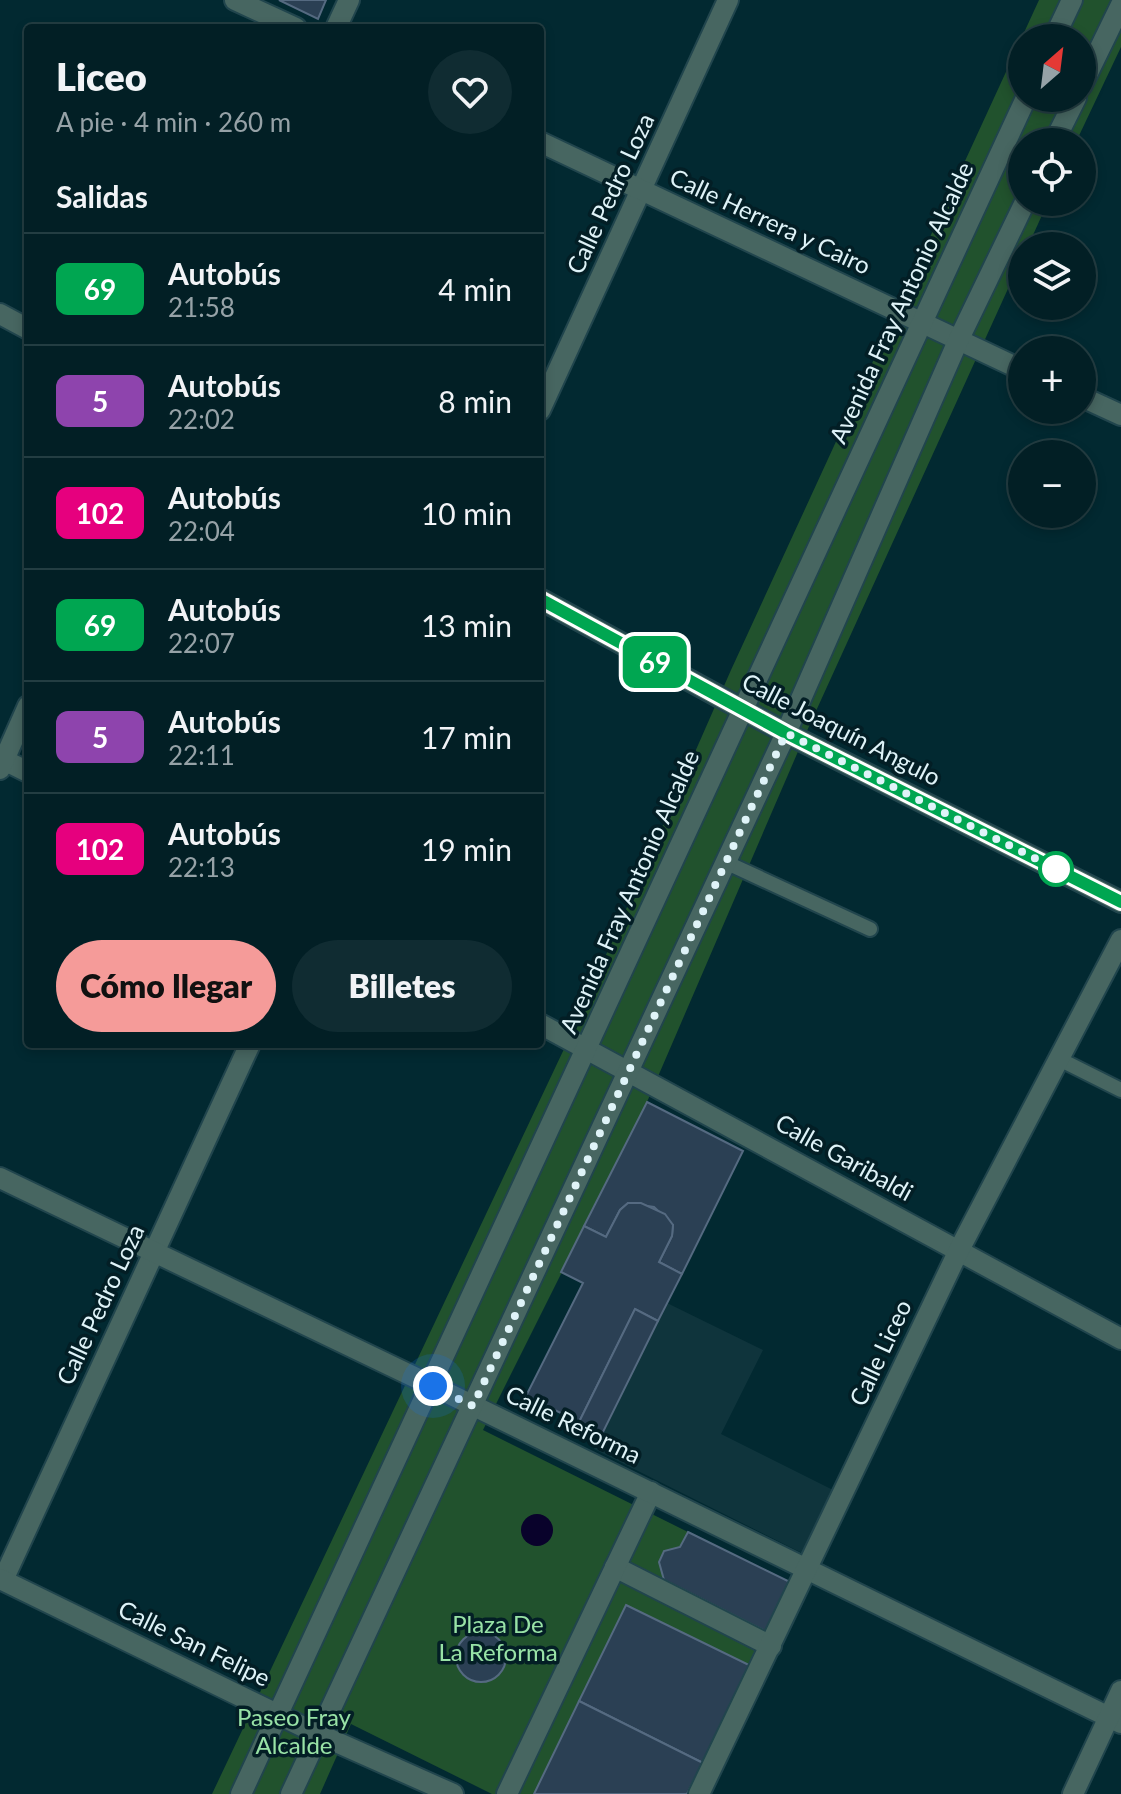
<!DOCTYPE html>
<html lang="es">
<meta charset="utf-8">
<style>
:root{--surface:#021f25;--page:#102c32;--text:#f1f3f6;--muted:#96a2a7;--line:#233d42;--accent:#f59b99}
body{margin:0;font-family:Lato,sans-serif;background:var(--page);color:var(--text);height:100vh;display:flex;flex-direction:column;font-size:30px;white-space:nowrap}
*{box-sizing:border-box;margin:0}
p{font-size:26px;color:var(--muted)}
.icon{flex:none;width:44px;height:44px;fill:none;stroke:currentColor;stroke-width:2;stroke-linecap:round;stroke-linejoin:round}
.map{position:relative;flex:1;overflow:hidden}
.side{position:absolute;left:24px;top:24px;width:520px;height:1024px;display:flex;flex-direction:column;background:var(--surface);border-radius:8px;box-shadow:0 4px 12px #0003,0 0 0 2px var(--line)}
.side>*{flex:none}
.badge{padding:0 16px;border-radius:12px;font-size:28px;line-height:52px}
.needle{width:52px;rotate:28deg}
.tools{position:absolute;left:1008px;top:24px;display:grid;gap:16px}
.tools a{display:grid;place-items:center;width:88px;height:88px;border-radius:50%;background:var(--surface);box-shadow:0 4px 12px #0003,0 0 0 2px var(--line);font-size:40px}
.you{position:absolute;width:40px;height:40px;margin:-20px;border:6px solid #fff;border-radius:50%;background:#1a73e8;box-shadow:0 0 0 12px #1a73e833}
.map>.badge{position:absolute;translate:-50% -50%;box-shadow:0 0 0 4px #fff}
h2{padding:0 32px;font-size:30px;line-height:72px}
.round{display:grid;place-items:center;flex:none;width:84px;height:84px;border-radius:42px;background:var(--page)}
.overview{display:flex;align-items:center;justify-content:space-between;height:136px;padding:0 32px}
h1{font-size:38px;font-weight:800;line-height:60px}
.button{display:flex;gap:16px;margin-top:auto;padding:16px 32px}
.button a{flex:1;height:92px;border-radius:48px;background:var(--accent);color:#111;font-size:32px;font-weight:800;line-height:92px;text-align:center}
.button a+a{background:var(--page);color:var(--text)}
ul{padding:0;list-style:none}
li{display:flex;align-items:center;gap:24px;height:112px;padding:0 32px;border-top:2px solid var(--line)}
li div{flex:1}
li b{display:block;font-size:30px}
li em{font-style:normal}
li .badge{min-width:88px;font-weight:700;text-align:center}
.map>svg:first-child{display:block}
.built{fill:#0f343c}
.green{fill:#21522d;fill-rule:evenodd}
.water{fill:#09022b}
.building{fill:#2b4054;stroke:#556a81;stroke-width:2}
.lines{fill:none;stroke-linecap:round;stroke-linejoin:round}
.service-casing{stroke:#21454d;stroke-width:18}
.pedestrian-casing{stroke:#21454d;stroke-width:24}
.minor-casing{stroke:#21454d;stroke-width:24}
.service{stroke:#476661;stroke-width:14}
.pedestrian{stroke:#476661;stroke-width:20}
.minor{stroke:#476661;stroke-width:20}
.line-casing{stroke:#fff;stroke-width:18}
.line{stroke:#00a651;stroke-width:12}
.walk{stroke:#dff3f8;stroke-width:8;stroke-dasharray:0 14.4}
.stop-dot{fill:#fff;stroke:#00a651;stroke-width:4}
.labels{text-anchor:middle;stroke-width:7;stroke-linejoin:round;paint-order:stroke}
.street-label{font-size:24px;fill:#dff3f8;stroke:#031e25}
.park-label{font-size:24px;fill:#98e2a6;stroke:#031e25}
</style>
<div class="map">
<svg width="1121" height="1794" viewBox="0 0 1121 1794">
<rect width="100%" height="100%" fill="#022931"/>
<path class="built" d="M667,1303L763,1350L721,1434L833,1490L802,1553L594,1449Z"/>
<path class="green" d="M1039,0H1121V47L1076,142H1022V202H1048L1028,246H1022V258L806,733L647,1102L483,1430L688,1532L680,1547L664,1551L659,1561L664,1580L767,1632L751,1666L626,1605L534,1794H492L351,1724L320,1794H212L573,1030L731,670ZM1022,38H1082V98H1022Z"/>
<circle class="water" cx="537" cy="1530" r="16"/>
<g class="building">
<path d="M279,0H326L318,19Z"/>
<path d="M647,1102L743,1151L682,1274L659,1262L672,1236L673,1225L654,1207L628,1203L620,1210L606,1237L584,1226Z"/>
<path d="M628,1203H641L665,1214L673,1225L672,1236L659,1262L682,1274L658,1321L635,1309L579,1422L526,1396L583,1283L561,1272L584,1226L606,1237L620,1210Z"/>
<path d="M635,1309L658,1321L602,1434L579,1422Z"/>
<path d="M688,1532L792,1583L767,1632L664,1580L659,1562L664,1551L680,1547Z"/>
<path d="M626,1605L751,1666L703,1763L579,1701Z"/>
<circle cx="481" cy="1657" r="25"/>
<path d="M579,1701L703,1763L687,1794H534Z"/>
</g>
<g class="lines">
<defs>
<g id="service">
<path d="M725,862L870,929"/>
<path d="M1059,1059L1121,1090"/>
</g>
<g id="pedestrian">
<path d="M540,410L728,0"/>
<path d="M615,1567L771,1646"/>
<path d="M3,1580L250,1044"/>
<path d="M507,1794L651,1492"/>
</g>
<g id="minor">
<path d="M235,0L296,28"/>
<path d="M336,28L349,0"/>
<path d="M1054,38L1072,0"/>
<path d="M1082,85L1121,5"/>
<path d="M540,142L1022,370"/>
<path d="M1054,142L1076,98"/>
<path d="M0,314L28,329"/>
<path d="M1082,397L1121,415"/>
<path d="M540,599L786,733L1121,902"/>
<path d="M0,758L28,772"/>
<path d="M0,769L28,706"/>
<path d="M540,1024L1121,1339"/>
<path d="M0,1178L433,1386L1121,1723"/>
<path d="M0,1579L316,1733L453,1794"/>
<path d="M241,1794L1026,98"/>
<path d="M291,1794L786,733L958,341L1025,202"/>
<path d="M699,1794L959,1250L1121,940"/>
<path d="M1073,1794L1121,1691"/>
</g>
</defs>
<use href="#service" class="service-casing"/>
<use href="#pedestrian" class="pedestrian-casing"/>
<use href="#minor" class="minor-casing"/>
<use href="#service" class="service"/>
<use href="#pedestrian" class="pedestrian"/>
<use href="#minor" class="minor"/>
</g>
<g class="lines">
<defs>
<path id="line" d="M540,599L786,733L1121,902"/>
</defs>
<use href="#line" class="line-casing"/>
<use href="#line" class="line"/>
<path class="walk" d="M433,1386L473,1406L786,733L1068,875L1056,869"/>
</g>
<circle class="stop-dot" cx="1056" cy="869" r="16"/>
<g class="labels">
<g class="street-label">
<text transform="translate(611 194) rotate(-65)" y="8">Calle Pedro Loza</text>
<text transform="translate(770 222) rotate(25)" y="8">Calle Herrera y Cairo</text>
<text transform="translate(902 303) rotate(-65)" y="8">Avenida Fray Antonio Alcalde</text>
<text transform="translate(841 730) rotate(27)" y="8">Calle Joaquín Angulo</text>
<text transform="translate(630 892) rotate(-66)" y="8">Avenida Fray Antonio Alcalde</text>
<text transform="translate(844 1158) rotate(29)" y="8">Calle Garibaldi</text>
<text transform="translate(101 1305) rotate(-65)" y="8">Calle Pedro Loza</text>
<text transform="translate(881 1353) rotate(-65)" y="8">Calle Liceo</text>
<text transform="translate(573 1425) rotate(26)" y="8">Calle Reforma</text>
<text transform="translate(194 1644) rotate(26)" y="8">Calle San Felipe</text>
</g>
<g class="park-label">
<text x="498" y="1633">Plaza De<tspan x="498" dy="28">La Reforma</tspan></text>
<text x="294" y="1726">Paseo Fray<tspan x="294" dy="28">Alcalde</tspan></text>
</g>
</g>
</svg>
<div class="tools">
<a><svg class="needle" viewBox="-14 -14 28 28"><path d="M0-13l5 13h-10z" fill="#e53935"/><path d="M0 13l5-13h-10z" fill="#96a2a7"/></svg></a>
<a><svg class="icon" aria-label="locate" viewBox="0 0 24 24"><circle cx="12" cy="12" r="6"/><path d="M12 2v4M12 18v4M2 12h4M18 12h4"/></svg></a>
<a><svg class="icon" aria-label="layers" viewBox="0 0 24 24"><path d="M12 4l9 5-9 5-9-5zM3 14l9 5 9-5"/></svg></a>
<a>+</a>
<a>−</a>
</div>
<div class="you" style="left:433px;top:1386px"></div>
<b class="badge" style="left:655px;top:662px;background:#00a651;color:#fff">69</b>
<section class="side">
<div class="overview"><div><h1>Liceo</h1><p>A pie · 4 min · 260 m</p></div><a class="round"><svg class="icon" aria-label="heart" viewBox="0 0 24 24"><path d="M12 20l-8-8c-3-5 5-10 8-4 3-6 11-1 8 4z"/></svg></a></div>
<h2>Salidas</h2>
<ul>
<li><span class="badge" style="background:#00a651;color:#fff">69</span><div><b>Autobús</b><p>21:58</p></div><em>4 min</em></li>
<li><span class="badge" style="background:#8e44ad;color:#fff">5</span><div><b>Autobús</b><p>22:02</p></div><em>8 min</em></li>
<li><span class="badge" style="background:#e6007e;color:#fff">102</span><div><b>Autobús</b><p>22:04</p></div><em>10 min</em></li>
<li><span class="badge" style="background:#00a651;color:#fff">69</span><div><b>Autobús</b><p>22:07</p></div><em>13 min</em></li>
<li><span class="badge" style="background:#8e44ad;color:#fff">5</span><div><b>Autobús</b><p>22:11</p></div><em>17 min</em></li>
<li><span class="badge" style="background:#e6007e;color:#fff">102</span><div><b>Autobús</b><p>22:13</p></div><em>19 min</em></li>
</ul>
<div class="button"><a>Cómo llegar</a><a>Billetes</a></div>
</section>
</div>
